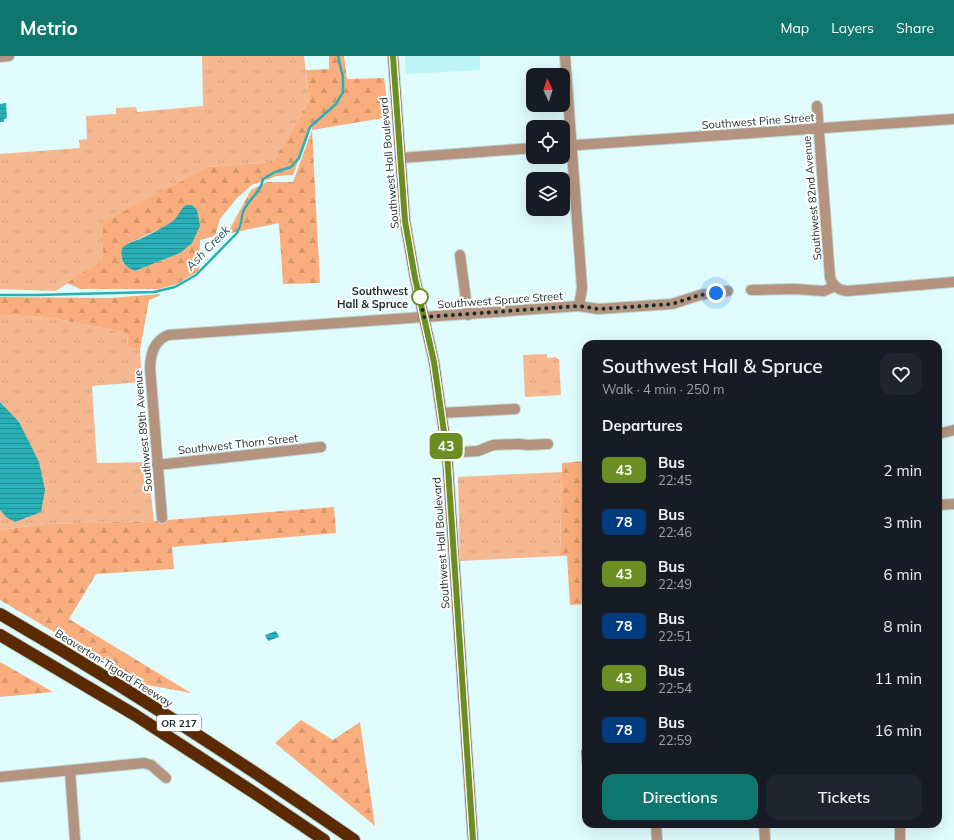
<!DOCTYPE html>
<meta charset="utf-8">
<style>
:root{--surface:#171b24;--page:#20242c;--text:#f1f3f6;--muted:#9ea1a6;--accent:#0f766e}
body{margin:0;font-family:Mulish,sans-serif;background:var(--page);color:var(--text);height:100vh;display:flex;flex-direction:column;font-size:15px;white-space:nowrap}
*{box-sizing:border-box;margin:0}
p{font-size:13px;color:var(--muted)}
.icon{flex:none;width:22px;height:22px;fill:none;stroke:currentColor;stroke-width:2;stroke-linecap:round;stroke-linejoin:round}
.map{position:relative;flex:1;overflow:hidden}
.drawer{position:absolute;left:582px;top:284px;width:360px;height:488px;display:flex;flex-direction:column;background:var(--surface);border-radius:12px;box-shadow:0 4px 16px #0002}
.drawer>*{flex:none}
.badge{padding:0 8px;border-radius:6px;font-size:14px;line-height:26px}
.needle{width:26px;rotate:356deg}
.controls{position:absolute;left:526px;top:12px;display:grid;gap:8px}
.controls a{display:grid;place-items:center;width:44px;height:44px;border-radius:8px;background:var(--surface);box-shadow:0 4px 16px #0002;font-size:20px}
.you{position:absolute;width:20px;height:20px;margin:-10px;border:3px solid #fff;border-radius:50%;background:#1a73e8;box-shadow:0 0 0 6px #1a73e833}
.map>.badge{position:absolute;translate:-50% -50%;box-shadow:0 0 0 2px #fff}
h2{padding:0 20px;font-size:15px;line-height:36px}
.round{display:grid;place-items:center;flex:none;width:42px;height:42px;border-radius:12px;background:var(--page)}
.headline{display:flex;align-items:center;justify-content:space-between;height:68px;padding:0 20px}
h1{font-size:19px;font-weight:600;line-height:30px}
.action{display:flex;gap:8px;margin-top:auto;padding:8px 20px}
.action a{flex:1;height:46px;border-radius:12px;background:var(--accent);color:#fff;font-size:16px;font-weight:600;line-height:46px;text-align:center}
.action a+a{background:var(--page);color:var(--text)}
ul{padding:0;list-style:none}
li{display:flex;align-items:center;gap:12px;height:52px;padding:0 20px}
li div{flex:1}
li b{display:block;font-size:15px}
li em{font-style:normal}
li .badge{min-width:44px;font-weight:700;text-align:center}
header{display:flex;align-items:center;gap:24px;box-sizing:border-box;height:56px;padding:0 20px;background:var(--accent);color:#fff}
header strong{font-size:19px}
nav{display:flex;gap:22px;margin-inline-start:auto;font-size:14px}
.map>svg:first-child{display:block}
.built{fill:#bdf5f7}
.grass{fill:url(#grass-tufts)}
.forest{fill:url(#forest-firs);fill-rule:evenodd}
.water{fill:url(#water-rules)}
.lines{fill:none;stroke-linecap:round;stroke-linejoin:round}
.stream{stroke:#28b0b6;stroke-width:2.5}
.minor-casing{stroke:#bdd6d7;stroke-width:12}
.major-casing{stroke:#bdd6d7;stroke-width:12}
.highway-casing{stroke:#bdd6d7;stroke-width:14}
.minor{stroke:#b4947f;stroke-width:10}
.major{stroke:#794218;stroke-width:10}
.highway{stroke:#5b2a00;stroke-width:12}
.line-casing{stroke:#fff;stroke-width:9}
.line{stroke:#6b8e23;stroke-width:6}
.walk{stroke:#192b2b;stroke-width:4;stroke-dasharray:0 7.2}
.stop-dot{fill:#fff;stroke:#6b8e23;stroke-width:2}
.labels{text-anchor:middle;stroke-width:4;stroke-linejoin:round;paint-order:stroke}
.shield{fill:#fff;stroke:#5e6b6b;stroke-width:1}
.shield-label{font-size:10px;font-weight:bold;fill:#192b2b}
.street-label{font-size:11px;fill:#192b2b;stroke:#fff}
.stop-label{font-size:11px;font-weight:bold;fill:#192b2b;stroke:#fff;text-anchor:end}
.water-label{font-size:12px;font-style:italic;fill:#215658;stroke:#fff}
</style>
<header>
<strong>Metrio</strong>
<nav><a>Map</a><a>Layers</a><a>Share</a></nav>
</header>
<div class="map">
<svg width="954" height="784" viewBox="0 0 954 784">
<defs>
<pattern id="grass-tufts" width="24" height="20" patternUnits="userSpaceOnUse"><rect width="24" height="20" fill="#f5b891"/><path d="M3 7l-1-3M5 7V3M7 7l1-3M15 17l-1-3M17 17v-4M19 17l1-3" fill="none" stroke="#d19e7d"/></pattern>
<pattern id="forest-firs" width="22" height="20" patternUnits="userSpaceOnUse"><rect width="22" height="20" fill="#faae7d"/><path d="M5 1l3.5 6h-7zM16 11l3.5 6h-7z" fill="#d6966c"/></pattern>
<pattern id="water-rules" width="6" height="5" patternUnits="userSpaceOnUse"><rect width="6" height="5" fill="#28b0b6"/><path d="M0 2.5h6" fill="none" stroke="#228f94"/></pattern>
</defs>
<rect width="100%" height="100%" fill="#e1fcfd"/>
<path class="built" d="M405,0H480V14L406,18Z"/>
<g class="grass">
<path d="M202,0H304L309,45L273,106L209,111L103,203L56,235L0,233V98L80,92L79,84L87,83L86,60L116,58V52L136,51L137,56L203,50Z"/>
<path d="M0,259L46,261L128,277L127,291L140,294L142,326L92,330L97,407L147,406L154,465L45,468L0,474V454L6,461L5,351L0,346Z"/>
<path d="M547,298V302L557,301V303H559L561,339L525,341L523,299Z"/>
<path d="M562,416L560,500L460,505L458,421Z"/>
</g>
<g class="forest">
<path d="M329,0H344L347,23L384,22L389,61L312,74L320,227L283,228L279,167L227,178L251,134L267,126H293L312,74L311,68L293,119L277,120L252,129L237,142L220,163L215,180L200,184L199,215L177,228L159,233H80L67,227L103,203V166L209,111L273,106L309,45L306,14L329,13ZM182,151L180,197L135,215L123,207L121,199L123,192L129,187L162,172L173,166L179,160Z"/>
<path d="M160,238L159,240L149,244L140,294L127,291L128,277L46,261L0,259V241L110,242Z"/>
<path d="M586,405V548L570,549L567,500H560L562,407Z"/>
<path d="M334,451L336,477L172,491L174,513L96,518L69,563L191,637L142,628L0,544V474L45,468L154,465Z"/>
<path d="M0,606L53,636L0,641Z"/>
<path d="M301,664L333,684L360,666L375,770L275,687Z"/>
</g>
<g class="water">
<path d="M6,47L7,62L4,63V66H0V48Z"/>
<path d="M186,149H192L197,154L200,170L192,187L180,197L135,215C129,212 124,210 122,203C121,199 121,195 123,191C128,187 134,185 140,183C150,178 161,173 170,167C179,162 179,153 186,149Z"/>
<path d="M0,346L19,366L39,406L45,434L41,456L15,466L6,461L0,454Z"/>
<path d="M276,575L279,581L268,585L265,579Z"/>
<path d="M586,693V709L582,710L581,694Z"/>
</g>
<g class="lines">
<path class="stream" d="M0,239H37L154,236L175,231L196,219L237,177C242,168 241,164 243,156C248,143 261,137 263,123L275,116L291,111L299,102L310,71L336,48L343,36V21L338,0"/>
<defs>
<g id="minor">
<path d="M565,0L582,232L579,250"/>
<path d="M0,1L9,0"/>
<path d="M817,50L830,221C832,230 838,234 847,235L954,226"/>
<path d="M563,90L954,63"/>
<path d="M400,102L533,92"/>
<path d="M460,199L468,259"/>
<path d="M751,234L794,233L824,235L835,230"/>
<path d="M442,357L515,353"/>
<path d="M938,378L954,374"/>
<path d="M447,397L478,395L493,389L518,388L529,389L548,388"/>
<path d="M157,409L321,391"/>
<path d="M938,449L954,448"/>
<path d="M162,462L150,311C151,297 154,285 168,279L579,250L598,253L672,248L700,239L728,235"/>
<path d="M70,715L75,784"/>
<path d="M0,721L144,707L151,709L166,722"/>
<path d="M656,768L657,784"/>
<path d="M764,768L765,784"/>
<path d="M900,768V784"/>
</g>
<path id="major" d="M393,0L405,165L415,222L434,306L447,397L473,784"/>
<g id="highway">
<path d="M0,558C121,628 239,704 354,784"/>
<path d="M0,579L135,659L259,740L324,784"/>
</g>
</defs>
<use href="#minor" class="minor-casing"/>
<use href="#major" class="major-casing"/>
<use href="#highway" class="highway-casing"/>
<use href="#minor" class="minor"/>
<use href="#major" class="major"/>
<use href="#highway" class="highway"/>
</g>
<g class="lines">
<defs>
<path id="line" d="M393,0L405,165L415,222L434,306L447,397L473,784"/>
</defs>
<use href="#line" class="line-casing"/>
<use href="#line" class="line"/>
<path class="walk" d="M420,241L419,237L424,261L579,250L598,253L672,248L700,239L716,237"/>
</g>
<circle class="stop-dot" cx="420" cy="241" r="8"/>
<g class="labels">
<rect class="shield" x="157" y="659" width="44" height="16" rx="3"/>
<g class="shield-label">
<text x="179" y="671">OR 217</text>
</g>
<g class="street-label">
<text transform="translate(758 65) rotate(-4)" y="4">Southwest Pine Street</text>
<text transform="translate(389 107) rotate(-95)" y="4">Southwest Hall Boulevard</text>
<text transform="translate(812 142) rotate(-95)" y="4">Southwest 82nd Avenue</text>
<text transform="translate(500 244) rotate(-4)" y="4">Southwest Spruce Street</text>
<text transform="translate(143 375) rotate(-95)" y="4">Southwest 89th Avenue</text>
<text transform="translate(238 388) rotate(-6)" y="4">Southwest Thorn Street</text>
<text transform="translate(441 487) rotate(-94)" y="4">Southwest Hall Boulevard</text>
<text transform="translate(114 612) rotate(32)" y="4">Beaverton-Tigard Freeway</text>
</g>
<g class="stop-label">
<text x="408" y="239">Southwest<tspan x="408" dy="13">Hall &amp; Spruce</tspan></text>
</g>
<g class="water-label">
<text transform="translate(208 192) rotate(-46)" y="4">Ash Creek</text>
</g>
</g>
</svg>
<div class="controls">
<a><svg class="needle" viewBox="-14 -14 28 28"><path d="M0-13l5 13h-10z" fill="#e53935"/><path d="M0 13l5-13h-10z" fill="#9ea1a6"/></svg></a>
<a><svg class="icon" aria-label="locate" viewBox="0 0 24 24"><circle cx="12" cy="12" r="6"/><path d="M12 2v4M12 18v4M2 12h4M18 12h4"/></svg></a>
<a><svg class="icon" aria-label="layers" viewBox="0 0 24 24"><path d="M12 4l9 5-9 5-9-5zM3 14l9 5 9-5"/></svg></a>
</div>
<div class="you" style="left:716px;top:237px"></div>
<b class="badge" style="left:446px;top:390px;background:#6b8e23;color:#fff">43</b>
<section class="drawer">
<div class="headline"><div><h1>Southwest Hall &amp; Spruce</h1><p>Walk · 4 min · 250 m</p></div><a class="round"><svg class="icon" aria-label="heart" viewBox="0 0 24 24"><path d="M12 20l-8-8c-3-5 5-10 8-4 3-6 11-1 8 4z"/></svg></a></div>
<h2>Departures</h2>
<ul>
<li><span class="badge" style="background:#6b8e23;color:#fff">43</span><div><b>Bus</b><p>22:45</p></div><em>2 min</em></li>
<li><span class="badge" style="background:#003b80;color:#fff">78</span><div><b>Bus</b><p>22:46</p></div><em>3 min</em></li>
<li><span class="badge" style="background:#6b8e23;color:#fff">43</span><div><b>Bus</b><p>22:49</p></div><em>6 min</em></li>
<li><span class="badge" style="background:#003b80;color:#fff">78</span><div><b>Bus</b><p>22:51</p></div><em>8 min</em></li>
<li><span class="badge" style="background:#6b8e23;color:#fff">43</span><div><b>Bus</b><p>22:54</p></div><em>11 min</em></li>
<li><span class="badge" style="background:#003b80;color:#fff">78</span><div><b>Bus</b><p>22:59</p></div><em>16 min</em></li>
</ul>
<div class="action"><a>Directions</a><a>Tickets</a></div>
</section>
</div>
